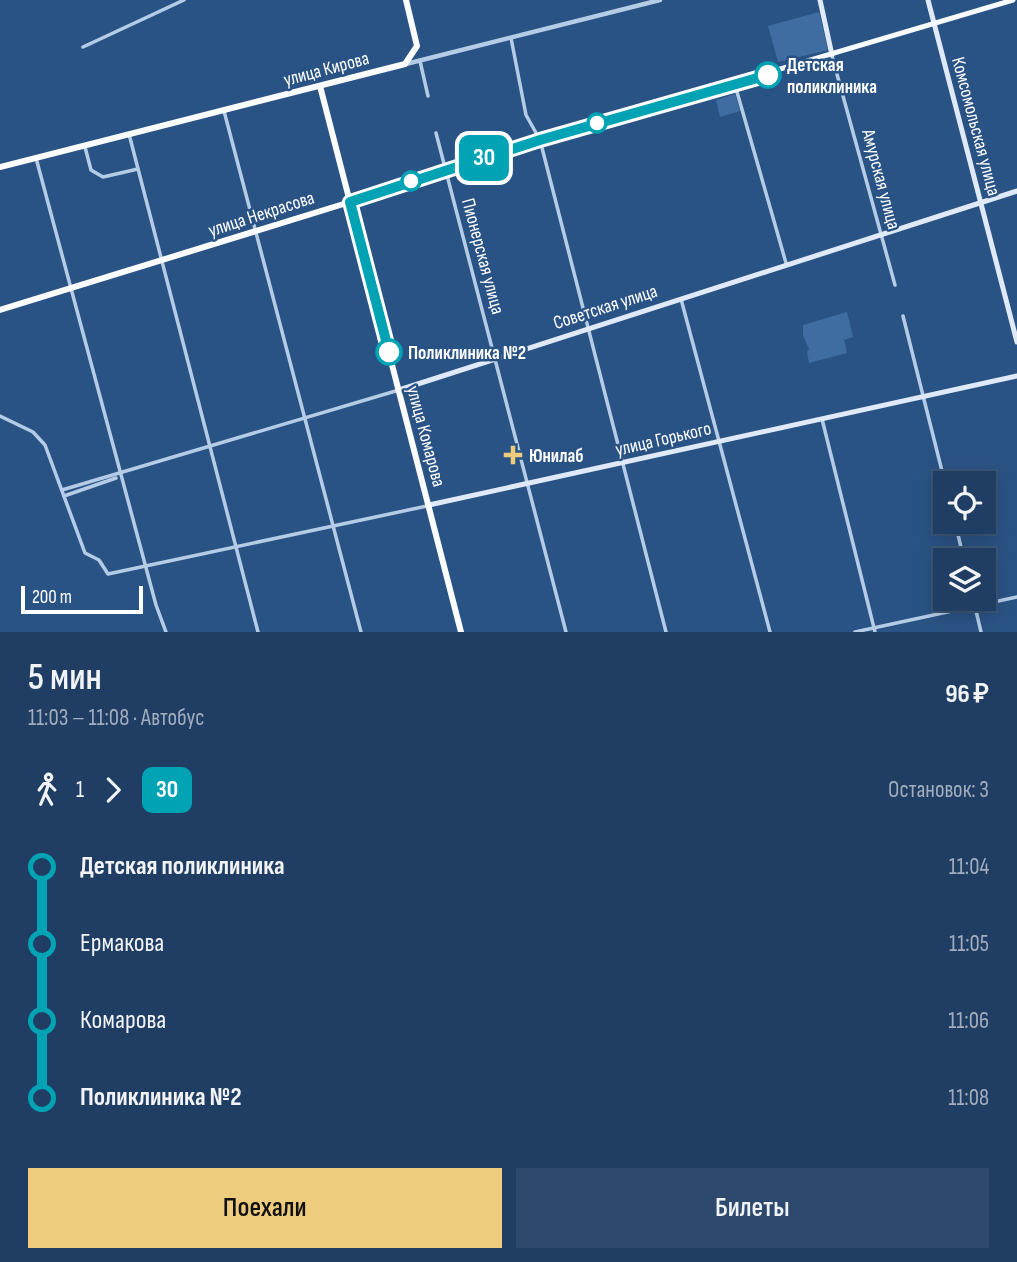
<!DOCTYPE html>
<html lang="ru">
<meta charset="utf-8">
<style>
:root{--surface:#203e64;--page:#2d496d;--text:#f1f3f6;--muted:#a2aebf;--line:#3d5778;--accent:#edcc7d}
body{margin:0;font-family:"Sofia Sans Condensed",sans-serif;background:var(--page);color:var(--text);height:100vh;display:flex;flex-direction:column;font-size:26px;white-space:nowrap}
*{box-sizing:border-box;margin:0}
p{font-size:23px;color:var(--muted)}
.icon{flex:none;width:38px;height:38px;fill:none;stroke:currentColor;stroke-width:2;stroke-linecap:round;stroke-linejoin:round}
.map{position:relative;height:632px;overflow:hidden}
.panel{display:flex;flex-direction:column;background:var(--surface);flex:1}
.panel>*{flex:none}
.badge{padding:0 14px;border-radius:10px;font-size:24px;line-height:46px}
.fabs{position:absolute;left:933px;top:471px;display:grid;gap:14px}
.fabs a{display:grid;place-items:center;width:63px;height:63px;border-radius:0px;background:var(--surface);box-shadow:0 4px 18px #0003,0 0 0 2px var(--line);font-size:35px}
.scale{position:absolute;left:21px;bottom:18px;width:122px;box-sizing:border-box;padding-left:7px;border:4px solid #fff;border-top:0;font-size:19px;line-height:24px;white-space:nowrap;color:#fff;-webkit-text-stroke:5px #2a5385;paint-order:stroke}
.map>.badge{position:absolute;translate:-50% -50%;box-shadow:0 0 0 4px #fff}
.legs{display:flex;align-items:center;gap:10px;height:77px;padding:0 28px;font-size:23px}
.legs p{margin-inline-start:auto}
.summary{display:flex;align-items:center;justify-content:space-between;height:119px;padding:0 28px}
h1{font-size:38px;font-weight:600;line-height:52px}
.primary-button{display:flex;gap:14px;margin-top:auto;padding:14px 28px}
.primary-button a{flex:1;height:80px;border-radius:0px;background:var(--accent);color:#111;font-size:28px;font-weight:600;line-height:80px;text-align:center}
.primary-button a+a{background:var(--page);color:var(--text)}
ul{padding:0 28px;list-style:none}
li{display:flex;align-items:center;gap:24px;height:77px;font-size:26px}
li i{display:grid;place-items:center;width:10px;height:100%;margin:0 9px;background:currentColor}
li i::after{content:'';width:18px;height:18px;margin:-9px;border:5px solid;border-radius:50%;background:var(--surface)}
li p{margin-inline-start:auto}
li:first-child i{background:linear-gradient(#0000 50%,currentColor 0)}
li:last-child i{background:linear-gradient(currentColor 50%,#0000 0)}
.map>svg:first-child{display:block}
.green{fill:#3f6da1}
.lines{fill:none;stroke-linecap:round;stroke-linejoin:round}
.minor{stroke:#b5cce7;stroke-width:3.5}
.tertiary{stroke:#b5cce7;stroke-width:4.5}
.secondary{stroke:#dfe9f7;stroke-width:5}
.primary{stroke:#f7fafe;stroke-width:5}
.trunk{stroke:#fbfcfe;stroke-width:6}
.line-1-casing{stroke:#fff;stroke-width:16}
.line-1{stroke:#00a3b4;stroke-width:10}
.stop-1-dot{fill:#fff;stroke:#00a3b4;stroke-width:3.5}
.poi-dot{fill:#edcc7d;stroke:#2a5385;stroke-width:2.5}
.labels{text-anchor:middle;stroke-width:5;stroke-linejoin:round;paint-order:stroke}
.stop-label{font-size:19px;font-weight:bold;fill:#fff;stroke:#2a5385;text-anchor:start}
.street-label{font-size:19px;fill:#fff;stroke:#2a5385}
.poi-label{font-size:19px;font-weight:bold;fill:#fff;stroke:#2a5385;text-anchor:start}
</style>
<div class="map">
<svg width="1017" height="632" viewBox="0 0 1017 632">
<rect width="100%" height="100%" fill="#2a5385"/>
<g class="green">
<path d="M819,12L828,50L778,62L768,26Z"/>
<path d="M735,94L740,111L720,117L716,100Z"/>
<path d="M847,312L853,337L844,340L847,353L809,363L807,352L809,349L803,335V325Z"/>
</g>
<g class="lines">
<g class="minor">
<path d="M511,38L526,115L540,140L666,632"/>
<path d="M83,47L184,0"/>
<path d="M832,56L895,285"/>
<path d="M420,61L428,96"/>
<path d="M735,85L786,263"/>
<path d="M224,111L361,632"/>
<path d="M436,133L566,632"/>
<path d="M129,134L258,632"/>
<path d="M85,147L91,170L103,177L138,169"/>
<path d="M36,158L156,605L166,632"/>
<path d="M681,299L770,632"/>
<path d="M903,316L945,483"/>
<path d="M0,416L33,432L45,445L85,553L99,560L108,574L427,506"/>
<path d="M822,419L875,632"/>
<path d="M62,490L399,390"/>
<path d="M64,496L116,478"/>
<path d="M955,522L964,560"/>
<path d="M973,598L981,632"/>
<path d="M855,632L1017,597"/>
</g>
<path class="tertiary" d="M406,64L660,0"/>
<g class="secondary">
<path d="M820,0L832,55"/>
<path d="M928,0L1017,342"/>
<path d="M399,390L1017,191"/>
<path d="M429,505L1017,376"/>
</g>
<path class="primary" d="M350,202L540,140L1013,0"/>
<g class="trunk">
<path d="M320,86L461,632"/>
<path d="M0,167L405,64L417,46L406,0"/>
<path d="M0,310L350,202"/>
</g>
</g>
<g class="lines">
<defs>
<path id="line-1" d="M389,352L350,202L540,140L768,75"/>
</defs>
<use href="#line-1" class="line-1-casing"/>
<use href="#line-1" class="line-1"/>
</g>
<g class="stop-1-dot">
<circle cx="768" cy="75" r="12"/>
<circle cx="597" cy="123" r="9"/>
<circle cx="411" cy="181" r="9"/>
<circle cx="389" cy="352" r="12"/>
</g>
<path class="poi-dot" d="M509.5 444.5h7v7h7v7h-7v7h-7v-7h-7v-7h7z"/>
<g class="labels">
<g class="stop-label">
<text x="787" y="71">Детская<tspan x="787" dy="22">поликлиника</tspan></text>
<text x="408" y="359">Поликлиника №2</text>
</g>
<g class="street-label">
<text transform="translate(326 68) rotate(-15)" y="7">улица Кирова</text>
<text transform="translate(977 126) rotate(75)" y="7">Комсомольская улица</text>
<text transform="translate(882 179) rotate(75)" y="7">Амурская улица</text>
<text transform="translate(261 213) rotate(-18)" y="7">улица Некрасова</text>
<text transform="translate(484 256) rotate(75)" y="7">Пионерская улица</text>
<text transform="translate(605 306) rotate(-18)" y="7">Советская улица</text>
<text transform="translate(427 436) rotate(75)" y="7">улица Комарова</text>
<text transform="translate(663 438) rotate(-13)" y="7">улица Горького</text>
</g>
<g class="poi-label">
<text x="529" y="462">Юнилаб</text>
</g>
</g>
</svg>
<div class="fabs">
<a><svg class="icon" aria-label="locate" viewBox="0 0 24 24"><circle cx="12" cy="12" r="6"/><path d="M12 2v4M12 18v4M2 12h4M18 12h4"/></svg></a>
<a><svg class="icon" aria-label="layers" viewBox="0 0 24 24"><path d="M12 4l9 5-9 5-9-5zM3 14l9 5 9-5"/></svg></a>
</div>
<div class="scale">200 m</div>
<b class="badge" style="left:484px;top:158px;background:#00a3b4;color:#fff">30</b>
</div>
<section class="panel">
<div class="summary"><div><h1>5 мин</h1><p>11:03 – 11:08 · Автобус</p></div><b>96 ₽</b></div>
<div class="legs"><svg class="icon" aria-label="walk" viewBox="0 0 24 24"><circle cx="13" cy="4" r="2"/><path d="M13 8l-2 6 4 7M11 14l-3 7M7 12l3-4h3l4 4"/></svg>1<svg class="icon" aria-label="forward" viewBox="0 0 24 24"><path d="M9 5l7 7-7 7"/></svg><b class="badge" style="background:#00a3b4;color:#fff">30</b><p>Остановок: 3</p></div>
<ul>
<li><i style="color:#00a3b4"></i><b>Детская поликлиника</b><p>11:04</p></li>
<li><i style="color:#00a3b4"></i><span>Ермакова</span><p>11:05</p></li>
<li><i style="color:#00a3b4"></i><span>Комарова</span><p>11:06</p></li>
<li><i style="color:#00a3b4"></i><b>Поликлиника №2</b><p>11:08</p></li>
</ul>
<div class="primary-button"><a>Поехали</a><a>Билеты</a></div>
</section>
